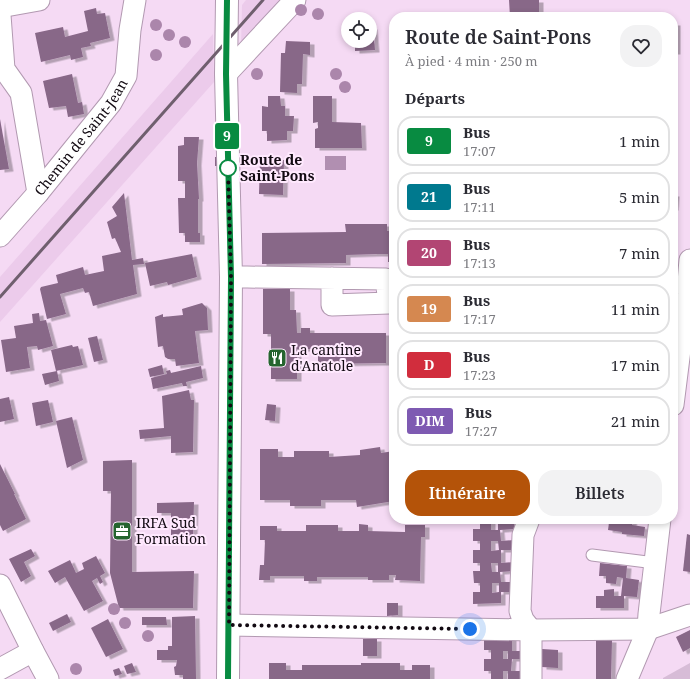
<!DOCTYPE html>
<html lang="fr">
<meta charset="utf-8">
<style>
:root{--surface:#fff;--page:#f2f2f3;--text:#2b2b33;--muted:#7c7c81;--line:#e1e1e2;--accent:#b45309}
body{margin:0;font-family:"Noto Serif",serif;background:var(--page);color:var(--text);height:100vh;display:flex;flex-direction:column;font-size:15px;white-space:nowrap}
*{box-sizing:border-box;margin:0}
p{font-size:13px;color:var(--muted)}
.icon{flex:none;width:22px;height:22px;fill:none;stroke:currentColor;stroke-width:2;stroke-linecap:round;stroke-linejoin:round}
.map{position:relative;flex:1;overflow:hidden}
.panel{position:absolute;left:389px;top:12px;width:289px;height:512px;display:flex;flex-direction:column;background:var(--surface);border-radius:16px;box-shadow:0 2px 6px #0003}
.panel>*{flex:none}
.badge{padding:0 8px;border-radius:3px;font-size:14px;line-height:26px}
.tools{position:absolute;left:341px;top:12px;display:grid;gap:8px}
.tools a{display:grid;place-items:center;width:36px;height:36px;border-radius:50%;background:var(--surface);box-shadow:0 2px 6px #0003;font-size:20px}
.you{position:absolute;width:20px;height:20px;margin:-10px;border:3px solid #fff;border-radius:50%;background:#1a73e8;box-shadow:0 0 0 6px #1a73e833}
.map>.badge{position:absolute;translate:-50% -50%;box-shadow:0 0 0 2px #fff}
h2{padding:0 16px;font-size:15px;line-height:36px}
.round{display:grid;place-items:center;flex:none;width:42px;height:42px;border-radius:16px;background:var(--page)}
.summary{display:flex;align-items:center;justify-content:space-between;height:68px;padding:0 16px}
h1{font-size:19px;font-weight:600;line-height:30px}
.cta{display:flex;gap:8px;margin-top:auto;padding:8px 16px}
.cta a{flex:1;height:46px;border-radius:16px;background:var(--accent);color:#fff;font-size:16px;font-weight:600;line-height:46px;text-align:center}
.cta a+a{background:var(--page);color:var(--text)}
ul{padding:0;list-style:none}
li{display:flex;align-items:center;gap:12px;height:50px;margin:0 8px 6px;padding:0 8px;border:2px solid var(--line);border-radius:16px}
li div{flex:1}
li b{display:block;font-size:15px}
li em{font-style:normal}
li .badge{min-width:44px;font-weight:700;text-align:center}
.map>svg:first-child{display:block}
.built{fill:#eccbeb}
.green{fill:#d7bcd7}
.water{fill:#b18fb1}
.building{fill:#886788;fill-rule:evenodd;filter:url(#shadow)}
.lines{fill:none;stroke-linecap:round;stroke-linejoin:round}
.service-casing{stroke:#b299b1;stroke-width:13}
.minor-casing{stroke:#b299b1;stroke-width:23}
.secondary-casing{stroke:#b299b1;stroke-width:24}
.service{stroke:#fff;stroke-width:11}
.minor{stroke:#fff;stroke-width:21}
.secondary{stroke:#fff;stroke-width:22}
.rail{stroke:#6f5f6e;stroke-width:3}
.tree{fill:#ab86ab}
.line-casing{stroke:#fff;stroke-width:9}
.line{stroke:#088b41;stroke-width:6}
.walk{stroke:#120a12;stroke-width:4;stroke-dasharray:0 7.2}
.stop-dot{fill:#fff;stroke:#088b41;stroke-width:2}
.labels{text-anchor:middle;stroke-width:4;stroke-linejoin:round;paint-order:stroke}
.street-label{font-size:14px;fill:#120a12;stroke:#ffe9fe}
.stop-label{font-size:14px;font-weight:bold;fill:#120a12;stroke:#ffe9fe;text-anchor:start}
.poi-label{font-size:14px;fill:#120a12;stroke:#ffe9fe;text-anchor:start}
</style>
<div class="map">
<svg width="690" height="679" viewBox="0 0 690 679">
<defs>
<filter id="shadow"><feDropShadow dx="4.5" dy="2.5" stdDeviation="0" flood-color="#0004"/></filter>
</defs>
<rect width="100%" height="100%" fill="#f5daf4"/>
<g class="built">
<path d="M246,0H282L241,47L242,5Z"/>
<path d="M213,34L214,82L0,322V277Z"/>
</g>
<path class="green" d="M690,663V679H663V678Z"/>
<rect class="water" x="325" y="156" width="21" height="14"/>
<g class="building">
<path d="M509,0H539V13H531V17H510Z"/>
<path d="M96,8L97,14L105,13L110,38L90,43L91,46L81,48L83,57L71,60L70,55L41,62L35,33L63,27L65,37L88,31L84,11Z"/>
<rect x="673" y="23" width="3" height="29"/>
<path d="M370,27H373L375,50L355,51V41H370Z"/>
<path d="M286,41L310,42V55L303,54L302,84H297V93L280,92L281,53H285Z"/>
<path d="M72,74L78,103L82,102L84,114L68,117L66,106L49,108L43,81Z"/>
<path d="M268,96H280L281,106H285V116H294L293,131H287V140L267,141V131H262V106L268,107Z"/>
<path d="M313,96H332V122L361,123L362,148H315V129L318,128V122L313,123Z"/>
<path d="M0,119L9,169L0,170Z"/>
<path d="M389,121H394V140H390Z"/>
<path d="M184,137H199L197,163L199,199H198V233H200V242H185V233H179L178,198H185V181H178V146L184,145Z"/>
<path d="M215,157H219L220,166H215Z"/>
<path d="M260,160H284L283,195L259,194Z"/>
<path d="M124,193L132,260L143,258L144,264L133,265L137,294L93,306L89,292L85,293L83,288L60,294L66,314L47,319L40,289L41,287L58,283L56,275L83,267L85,275L104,271L102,256L121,252L115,238L112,239L107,222L117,216L112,207Z"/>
<path d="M673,194H675L674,208H673Z"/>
<path d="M345,224H387V231H394V262H388V254H377L346,255V263L262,264V233L346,232Z"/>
<path d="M192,254L197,277L168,285L167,282L150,286L145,263Z"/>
<path d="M263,289H290V310H296L297,333H301V328H310V333H386V363L318,364V349H297V379H271V334H263Z"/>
<path d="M202,303L207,308L208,330L195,331L199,363L176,366L175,359H168L165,357L163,346L158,347L155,317L163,314V317L183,315L182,309Z"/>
<path d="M39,313L40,321L46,320L53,346L38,350L37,346L27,347L30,368L6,372L1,340L16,338L14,326L33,323L32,314Z"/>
<path d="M97,336L103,360L94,362L88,338Z"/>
<path d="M72,345L73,347L78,346L83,365L56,371L51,350Z"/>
<path d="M162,365L164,374L150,377L148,369Z"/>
<path d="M201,366L203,378L186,382L187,386H183L182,383L153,389L151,378L167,374L166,371L170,370L171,373Z"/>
<path d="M57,371L59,381L45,385L42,374Z"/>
<path d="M189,390L191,400H194L193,452L171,453V436L140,439L139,430L164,428L162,396Z"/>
<path d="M9,397L14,419L0,422V399Z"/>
<path d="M48,400L53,422L36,426L32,403Z"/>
<path d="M267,404L276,405L275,421L265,420Z"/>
<path d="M72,417L83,460L67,468L56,421Z"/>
<path d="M380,447L381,453L394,451V501L357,507L356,500H321V506H290V500H260V449H278V457H294V451H329V457L360,455V450Z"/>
<path d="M132,460V572L194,571L193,608H119L110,573L111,491H103V461Z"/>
<path d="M0,464L15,494H14L26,519L3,531L0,525Z"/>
<path d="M194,502L193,536L171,535V513H157V503Z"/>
<path d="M604,519H633L632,525L645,527L644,536L622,534V532L608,530L609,523L604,522Z"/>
<path d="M480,521H491V530H498V521H514V529L500,530L501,541L514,540V550H501V563L514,562V571L500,572L501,582H514L515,592H501V603L473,604V592H480V583H474L473,571H480V563H473V550H480V541H473V529H480ZM491,541H498L499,550L491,551ZM491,563H498V572H492ZM492,583H499V592L492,593Z"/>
<path d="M359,524L368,525V531L405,532V525H425V537H421L420,581L395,580L396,575H389V580H368V577H317V581H304V576H270V580H259L260,565H264L265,540H260V526H277V531H306V525H338V531H359Z"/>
<path d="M687,534L690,535V572L683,571Z"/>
<path d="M31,549L35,556L24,562L31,576L21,582L9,559Z"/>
<path d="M96,556L105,573L100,576L103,582L100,584L97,578L92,581L103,601L84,611L65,577L55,583L48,571L70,560L76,573L84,569L82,563Z"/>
<path d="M600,563L627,566L626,578L639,580L637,597L624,596V608H596V596H604V590L614,589V596H621L623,578L617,577L616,584L606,583V576H599Z"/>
<path d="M387,603H398V615L387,616Z"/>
<path d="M67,614L71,622L53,631L49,623Z"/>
<path d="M195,616L196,679H183V675H175L174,667L176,666L177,660H157V650H168V646H172V617Z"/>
<path d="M142,617H166L167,625H142Z"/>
<path d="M108,619L123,649L106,657L91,628Z"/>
<path d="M690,630V648L683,652L676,637Z"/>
<path d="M484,638H512V651H525V659H512L511,671H525V679H508V671H503V679H491V671H484V659H491V650H484ZM503,651H508V659H503Z"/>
<rect x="363" y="639" width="14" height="17"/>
<path d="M596,639L612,640L611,679H596Z"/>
<path d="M542,649L558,650V668L542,667Z"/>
<path d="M132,663L136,672L127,674L124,666Z"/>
<path d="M269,663H286V670H302V665H361V663H400V670H412V665H430V679H269Z"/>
<path d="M119,668L122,674L115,676L113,670Z"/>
</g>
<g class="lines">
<defs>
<path id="service" d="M592,555L655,563"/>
<g id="minor">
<path d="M0,7L39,0"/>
<path d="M0,15L4,69L21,93L38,193"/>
<path d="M226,74L295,0"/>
<path id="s1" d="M0,236L38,193L111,103L126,76L130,30L135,0"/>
<path d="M231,277H247L386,279L389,303L332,305V278"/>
<path d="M673,405L687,294L690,260"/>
<path d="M529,519L523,535L520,611L523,620L531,630V679"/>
<path d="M0,585L33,651L48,679"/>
<path d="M229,625L531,630L648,629L690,615"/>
<path d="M0,669L33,651"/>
<path d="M627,679L648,629L649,614L660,519"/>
</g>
<path id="secondary" d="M227,0L226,74L231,277L228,679"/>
</defs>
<use href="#service" class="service-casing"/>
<use href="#minor" class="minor-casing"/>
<use href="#secondary" class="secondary-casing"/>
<use href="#service" class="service"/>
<use href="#minor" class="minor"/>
<use href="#secondary" class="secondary"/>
<path class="rail" d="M0,297L263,0"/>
</g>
<g class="tree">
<circle cx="301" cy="10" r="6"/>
<circle cx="318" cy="14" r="6"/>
<circle cx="156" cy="25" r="6"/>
<circle cx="169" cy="35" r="6"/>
<circle cx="185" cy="42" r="6"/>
<circle cx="156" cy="55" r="6"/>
<circle cx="257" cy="74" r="6"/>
<circle cx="336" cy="74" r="6"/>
<circle cx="345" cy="87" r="6"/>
<circle cx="114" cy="609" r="6"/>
<circle cx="125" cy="623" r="6"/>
<circle cx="148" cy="636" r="6"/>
<circle cx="76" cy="669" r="6"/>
</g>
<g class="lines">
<defs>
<path id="line" d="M227,0L226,74L231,277L228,679"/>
</defs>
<use href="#line" class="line-casing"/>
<use href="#line" class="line"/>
<path class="walk" d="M228,168L231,277L229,625L470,629"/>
</g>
<defs>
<symbol id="restaurant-square" viewBox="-11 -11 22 22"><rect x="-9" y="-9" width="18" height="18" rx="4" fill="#25652f" stroke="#ffe9fe"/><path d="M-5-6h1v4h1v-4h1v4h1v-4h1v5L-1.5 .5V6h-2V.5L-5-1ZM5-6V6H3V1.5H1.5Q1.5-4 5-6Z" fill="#fff"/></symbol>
<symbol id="office-square" viewBox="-11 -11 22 22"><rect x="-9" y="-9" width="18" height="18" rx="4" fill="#25652f" stroke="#ffe9fe"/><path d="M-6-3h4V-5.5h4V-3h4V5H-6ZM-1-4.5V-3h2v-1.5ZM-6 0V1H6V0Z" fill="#fff"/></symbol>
</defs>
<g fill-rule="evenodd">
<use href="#restaurant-square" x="266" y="347" width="22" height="22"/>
<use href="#office-square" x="111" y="520" width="22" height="22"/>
</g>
<circle class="stop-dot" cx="228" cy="168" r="8"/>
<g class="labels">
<g class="street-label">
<text dy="5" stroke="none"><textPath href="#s1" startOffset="128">Chemin de Saint-Jean</textPath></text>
</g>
<g class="stop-label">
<text x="240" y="165">Route de<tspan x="240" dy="16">Saint-Pons</tspan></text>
</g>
<g class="poi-label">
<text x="291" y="355">La cantine<tspan x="291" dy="16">d'Anatole</tspan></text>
<text x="136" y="528">IRFA Sud<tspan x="136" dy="16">Formation</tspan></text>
</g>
</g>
</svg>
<div class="tools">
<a><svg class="icon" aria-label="locate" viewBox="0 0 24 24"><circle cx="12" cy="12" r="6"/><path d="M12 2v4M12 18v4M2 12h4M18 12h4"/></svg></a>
</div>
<div class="you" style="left:470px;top:629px"></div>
<b class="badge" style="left:227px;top:136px;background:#088b41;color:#fff">9</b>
<section class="panel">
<div class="summary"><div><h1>Route de Saint-Pons</h1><p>À pied · 4 min · 250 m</p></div><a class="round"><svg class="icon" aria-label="heart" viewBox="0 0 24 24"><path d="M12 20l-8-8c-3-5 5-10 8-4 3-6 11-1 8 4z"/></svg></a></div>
<h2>Départs</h2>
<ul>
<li><span class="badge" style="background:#088b41;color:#fff">9</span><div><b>Bus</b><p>17:07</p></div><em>1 min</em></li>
<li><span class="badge" style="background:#00798e;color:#fff">21</span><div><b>Bus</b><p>17:11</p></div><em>5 min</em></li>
<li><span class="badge" style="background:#b24573;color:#fff">20</span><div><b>Bus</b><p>17:13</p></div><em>7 min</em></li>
<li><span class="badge" style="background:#d58850;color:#fff">19</span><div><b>Bus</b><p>17:17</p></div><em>11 min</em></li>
<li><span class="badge" style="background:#d12d3d;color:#fff">D</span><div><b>Bus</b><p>17:23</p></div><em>17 min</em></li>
<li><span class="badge" style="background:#7e5ab2;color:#fff">DIM</span><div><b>Bus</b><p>17:27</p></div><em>21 min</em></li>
</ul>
<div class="cta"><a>Itinéraire</a><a>Billets</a></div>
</section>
</div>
